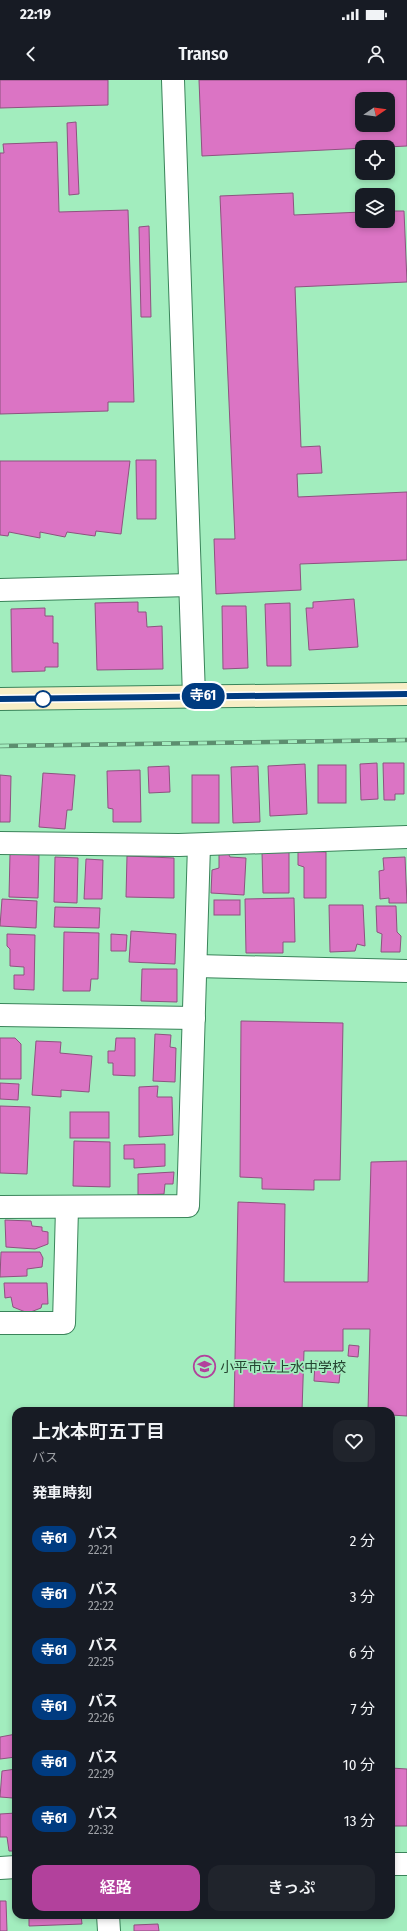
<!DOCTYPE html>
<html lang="ja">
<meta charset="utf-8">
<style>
:root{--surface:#171b24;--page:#20242c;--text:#f1f3f6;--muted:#9ea1a6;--accent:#b2419c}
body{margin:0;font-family:"Fira Sans Condensed","Noto Sans JP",sans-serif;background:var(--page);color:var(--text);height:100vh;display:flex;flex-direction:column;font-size:15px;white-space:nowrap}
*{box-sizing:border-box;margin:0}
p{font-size:13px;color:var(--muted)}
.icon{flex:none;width:22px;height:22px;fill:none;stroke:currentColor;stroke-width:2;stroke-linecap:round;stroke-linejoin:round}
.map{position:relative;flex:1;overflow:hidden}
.side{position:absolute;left:12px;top:1327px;width:383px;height:512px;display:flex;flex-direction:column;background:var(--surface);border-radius:12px;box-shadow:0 2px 6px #0003}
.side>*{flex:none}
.badge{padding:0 8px;border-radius:13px;font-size:14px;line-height:26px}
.needle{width:26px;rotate:77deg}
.tools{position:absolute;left:355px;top:12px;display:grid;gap:8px}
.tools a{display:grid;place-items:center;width:40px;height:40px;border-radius:8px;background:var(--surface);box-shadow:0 2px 6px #0003;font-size:20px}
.map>.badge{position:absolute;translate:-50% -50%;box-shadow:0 0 0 2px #fff}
h2{padding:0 20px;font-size:15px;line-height:36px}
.round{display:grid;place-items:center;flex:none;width:42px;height:42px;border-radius:12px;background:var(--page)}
.head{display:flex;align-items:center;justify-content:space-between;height:68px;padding:0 20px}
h1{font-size:19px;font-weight:600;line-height:30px}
.primary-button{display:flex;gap:8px;margin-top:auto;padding:8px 20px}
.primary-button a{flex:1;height:46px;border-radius:12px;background:var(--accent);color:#fff;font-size:16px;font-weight:600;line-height:46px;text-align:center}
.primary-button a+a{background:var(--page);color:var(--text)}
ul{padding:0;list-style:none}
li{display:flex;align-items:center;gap:12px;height:56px;padding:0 20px}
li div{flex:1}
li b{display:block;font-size:15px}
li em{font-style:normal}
li .badge{min-width:44px;font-weight:700;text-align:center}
.status{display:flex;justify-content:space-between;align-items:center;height:28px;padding:0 20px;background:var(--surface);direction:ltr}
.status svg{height:11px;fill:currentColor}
header{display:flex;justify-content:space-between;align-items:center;height:52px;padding:0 20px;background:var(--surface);font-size:18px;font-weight:600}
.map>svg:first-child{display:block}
.building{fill:#db74c4;stroke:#8d537f;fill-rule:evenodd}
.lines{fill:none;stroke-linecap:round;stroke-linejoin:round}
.street-casing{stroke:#3a845a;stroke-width:24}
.secondary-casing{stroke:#3a845a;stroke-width:24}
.street{stroke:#fff;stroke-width:22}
.secondary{stroke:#f7eec6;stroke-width:22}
.rail-casing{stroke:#5c8e6f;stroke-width:4.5}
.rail{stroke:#a2edbe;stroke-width:3;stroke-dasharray:9;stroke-linecap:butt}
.line-casing{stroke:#fff;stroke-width:9}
.line{stroke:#003b80;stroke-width:6}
.stop-dot{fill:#fff;stroke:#003b80;stroke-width:2}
.labels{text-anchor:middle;stroke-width:3.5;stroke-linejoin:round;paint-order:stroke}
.poi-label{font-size:14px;fill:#254431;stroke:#a2edbe;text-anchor:start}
</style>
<div class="status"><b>22:19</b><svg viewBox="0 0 49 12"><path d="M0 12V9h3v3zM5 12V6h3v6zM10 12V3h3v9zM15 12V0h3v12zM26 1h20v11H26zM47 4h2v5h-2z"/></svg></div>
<header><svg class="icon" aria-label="back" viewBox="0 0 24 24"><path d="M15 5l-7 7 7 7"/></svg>Transo<svg class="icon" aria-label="person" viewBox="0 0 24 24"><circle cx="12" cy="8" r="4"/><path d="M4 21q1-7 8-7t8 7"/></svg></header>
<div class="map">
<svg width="407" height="1851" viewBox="0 0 407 1851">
<rect width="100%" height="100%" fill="#a2edbe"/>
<g class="building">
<path d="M0,0H108V25L0,28Z"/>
<path d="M199,0H407V66L202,76ZM362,19H388V45H362Z"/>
<path d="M76,42L79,114L69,115L67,43Z"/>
<path d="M57,62L59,132L128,130L134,322H108V331L0,334V73H4L3,64Z"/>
<path d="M293,113L294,135L362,132V141H388V131H404L407,202L295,207L301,367L320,366L322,393L297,394L298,417L407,412V480L300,484L301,510L216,514L214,459H235L220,116Z"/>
<path d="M149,146L151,237H141L139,147Z"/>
<path d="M136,380H156V439H137Z"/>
<path d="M0,381H130L121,454L96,451L95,456L67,452L65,457L40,452V458L9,452L8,456L0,455Z"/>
<path d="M354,519L358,567L309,570L306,528H313V522Z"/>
<path d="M138,522V532H146L147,547L162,546L163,589L97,590L95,523Z"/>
<path d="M290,523L291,586H267L265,524Z"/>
<path d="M222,526H246L248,588L223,589Z"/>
<path d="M45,528V536H53V563H58V587H45V591L12,592L11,529Z"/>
<path d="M377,683L378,719L361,720L360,684Z"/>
<path d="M383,683H404V714H395V720H384Z"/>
<path d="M305,684L307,734L270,736L268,686Z"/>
<rect x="318" y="685" width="28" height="38"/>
<path d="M169,686L170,712L149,713L148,687Z"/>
<path d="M258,686L260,742L233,743L231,687Z"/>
<path d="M140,690L141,742H113V729L108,728L107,691Z"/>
<path d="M43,693L75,695L72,730H67L65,749L39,747Z"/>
<path d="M0,695L11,696L10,742H0Z"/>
<rect x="192" y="695" width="27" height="48"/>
<path d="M298,771L326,772V818H304V787L298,785Z"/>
<path d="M262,772H289V813H263Z"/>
<path d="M219,773H228L230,777L246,778L244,815L211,813L212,790L219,788Z"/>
<path d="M10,774L39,775L38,818L9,817Z"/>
<path d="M127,776L174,778V818L126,817Z"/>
<path d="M55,777L78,778L77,823L54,822Z"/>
<path d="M405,777L407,823H389V818L380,819L379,791L384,790L383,778Z"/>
<path d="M86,779L103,780L102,819H84Z"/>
<path d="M294,818L295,862H283V873H246L245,819Z"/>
<path d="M2,819L37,821L36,848L0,846Z"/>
<rect x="214" y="820" width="26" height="15"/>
<path d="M329,825H363L365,866L357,864L355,871L330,872Z"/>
<path d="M376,826H396L397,852L401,856L400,872H381L382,854L377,852Z"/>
<path d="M55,827L100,828L99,848L54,847Z"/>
<path d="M131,851L176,854L175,884L129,882Z"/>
<path d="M64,852L99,853L98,899H91L90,911H63Z"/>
<path d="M7,854L35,855L34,910L14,909V895H24V887L10,886V869L7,866Z"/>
<path d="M111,854L127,855L126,871H111Z"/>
<path d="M142,889H177V922L141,921Z"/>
<path d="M241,941L343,943L340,1100H314V1110L262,1109V1098L240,1097Z"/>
<path d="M155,954L171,955L170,967L176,968L175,1002L153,1001Z"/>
<path d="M0,958H15L21,964V999H0Z"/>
<path d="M116,958H135V996L113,995V983H108V971H115Z"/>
<path d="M36,961L61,962L60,973L92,976L89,1012L61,1010V1017L32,1015Z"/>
<path d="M0,1003L19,1004L18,1020L0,1019Z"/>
<path d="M158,1006L157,1017H172L173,1055L139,1057V1007Z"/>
<path d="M0,1026L30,1027L27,1094L0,1093Z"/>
<rect x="70" y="1032" width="39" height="26"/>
<path d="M74,1061L110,1062V1107L73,1106Z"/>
<path d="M165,1064V1086L134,1088V1079H124V1065Z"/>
<path d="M407,1081V1336L391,1335V1331H368L370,1249H343V1271H304L302,1331H234L238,1122L285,1124L284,1202H368L371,1082Z"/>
<path d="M174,1092L173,1104H165L164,1114L138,1115V1094Z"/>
<path d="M5,1140L31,1141L32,1146L42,1147V1151L48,1152V1164L35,1169L6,1167Z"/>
<path d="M1,1172H40L43,1178L42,1187L27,1189V1196L0,1197Z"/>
<path d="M4,1203H47L48,1224H42L41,1228L28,1233L13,1227L11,1217L5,1218Z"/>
<path d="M349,1265L359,1266L358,1277L348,1276Z"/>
<path d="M315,1281L341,1283L339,1303L314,1301Z"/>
<path d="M16,1654V1677L0,1679V1657Z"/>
<path d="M391,1688L407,1689V1746H391Z"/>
<path d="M16,1689V1725L13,1718L0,1717L2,1691Z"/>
<path d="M16,1733V1771H9L7,1757H0V1734Z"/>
<path d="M0,1821H6L7,1851H0Z"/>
<path d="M29,1835H81L82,1844L29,1846Z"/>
<path d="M158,1844L159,1851H134V1845Z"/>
</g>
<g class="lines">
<defs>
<g id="street">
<path d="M173,0L194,616"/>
<path d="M0,510L190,505"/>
<path d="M0,763L179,765L407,757"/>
<path d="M196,886L407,891"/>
<path d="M0,935L194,938"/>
<path d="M0,1127L188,1126L199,765"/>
<path d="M0,1243H64L67,1128"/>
<path d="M391,1784H407"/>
<path d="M0,1788L16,1787"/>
<path d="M108,1835L109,1851"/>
</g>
<path id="secondary" d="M0,619L407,614"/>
</defs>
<use href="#street" class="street-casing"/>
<use href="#secondary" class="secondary-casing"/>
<use href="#street" class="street"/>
<use href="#secondary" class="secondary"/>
<defs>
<path id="rail" d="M0,666L407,660"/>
</defs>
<use href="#rail" class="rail-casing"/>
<use href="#rail" class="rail"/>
</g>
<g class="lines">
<defs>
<path id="line" d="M0,619L407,614"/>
</defs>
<use href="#line" class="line-casing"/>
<use href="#line" class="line"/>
</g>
<defs>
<symbol id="school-ring" viewBox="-11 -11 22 22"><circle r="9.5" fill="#a2edbe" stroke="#b2419c" stroke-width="1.5"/><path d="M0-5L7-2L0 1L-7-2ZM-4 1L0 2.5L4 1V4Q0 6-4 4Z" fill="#b2419c"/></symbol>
</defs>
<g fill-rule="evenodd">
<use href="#school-ring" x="192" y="1274" width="25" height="25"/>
</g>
<circle class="stop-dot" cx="43" cy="619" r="8"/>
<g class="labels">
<g class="poi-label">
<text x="220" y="1292">小平市立上水中学校</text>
</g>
</g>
</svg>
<div class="tools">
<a><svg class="needle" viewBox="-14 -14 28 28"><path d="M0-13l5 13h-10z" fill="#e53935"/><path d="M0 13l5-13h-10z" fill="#9ea1a6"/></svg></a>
<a><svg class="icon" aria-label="locate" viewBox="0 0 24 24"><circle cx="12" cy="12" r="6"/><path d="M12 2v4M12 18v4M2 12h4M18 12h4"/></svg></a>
<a><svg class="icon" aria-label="layers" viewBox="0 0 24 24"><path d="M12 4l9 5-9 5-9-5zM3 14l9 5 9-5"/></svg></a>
</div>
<b class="badge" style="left:203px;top:616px;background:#003b80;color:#fff">寺61</b>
<section class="side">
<div class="head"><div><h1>上水本町五丁目</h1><p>バス</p></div><a class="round"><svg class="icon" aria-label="heart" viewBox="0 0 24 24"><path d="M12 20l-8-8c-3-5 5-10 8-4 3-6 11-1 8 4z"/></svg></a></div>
<h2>発車時刻</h2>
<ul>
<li><span class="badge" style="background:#003b80;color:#fff">寺61</span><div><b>バス</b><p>22:21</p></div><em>2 分</em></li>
<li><span class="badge" style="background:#003b80;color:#fff">寺61</span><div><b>バス</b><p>22:22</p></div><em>3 分</em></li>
<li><span class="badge" style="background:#003b80;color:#fff">寺61</span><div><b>バス</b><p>22:25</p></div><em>6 分</em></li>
<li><span class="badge" style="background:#003b80;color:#fff">寺61</span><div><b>バス</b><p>22:26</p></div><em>7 分</em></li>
<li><span class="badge" style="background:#003b80;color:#fff">寺61</span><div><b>バス</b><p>22:29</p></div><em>10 分</em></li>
<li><span class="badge" style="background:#003b80;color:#fff">寺61</span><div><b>バス</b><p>22:32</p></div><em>13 分</em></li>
</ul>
<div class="primary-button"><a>経路</a><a>きっぷ</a></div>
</section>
</div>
